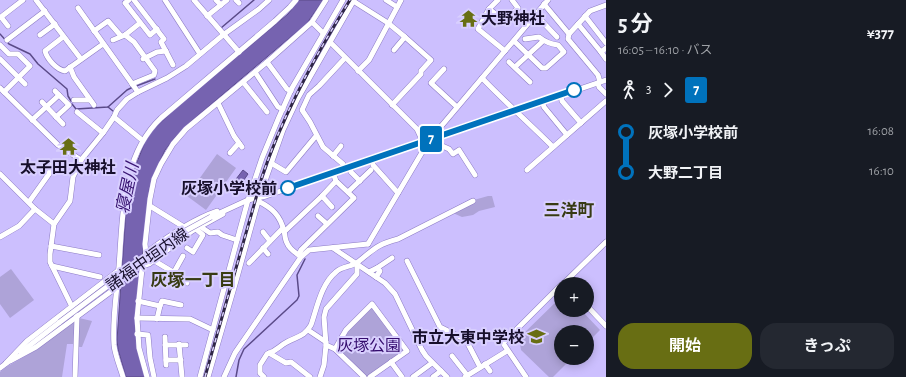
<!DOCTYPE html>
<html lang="ja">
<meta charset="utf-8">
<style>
:root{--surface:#171b24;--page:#242831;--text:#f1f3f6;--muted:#9ea1a6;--accent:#686e13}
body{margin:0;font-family:"Alegreya Sans","Noto Sans JP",sans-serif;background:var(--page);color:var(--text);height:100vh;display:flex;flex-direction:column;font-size:15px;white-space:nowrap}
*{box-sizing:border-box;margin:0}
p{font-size:13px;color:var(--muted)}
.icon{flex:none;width:22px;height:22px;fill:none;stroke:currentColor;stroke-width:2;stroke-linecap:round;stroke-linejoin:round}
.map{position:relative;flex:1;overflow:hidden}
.details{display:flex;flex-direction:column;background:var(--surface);width:300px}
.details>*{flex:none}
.badge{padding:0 8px;border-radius:3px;font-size:14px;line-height:26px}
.tools{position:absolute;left:554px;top:277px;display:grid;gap:8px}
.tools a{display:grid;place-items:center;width:40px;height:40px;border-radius:50%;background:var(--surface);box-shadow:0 2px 10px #0003;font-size:20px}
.map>.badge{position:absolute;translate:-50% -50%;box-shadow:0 0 0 2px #fff}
.legs{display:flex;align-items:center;gap:6px;height:44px;padding:0 12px;font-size:13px}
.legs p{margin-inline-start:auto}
.summary{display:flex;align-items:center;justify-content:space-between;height:68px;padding:0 12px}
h1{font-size:22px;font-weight:700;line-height:30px}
.button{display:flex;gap:8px;margin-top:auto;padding:8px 12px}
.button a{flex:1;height:46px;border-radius:16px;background:var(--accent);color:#fff;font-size:16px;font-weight:700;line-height:46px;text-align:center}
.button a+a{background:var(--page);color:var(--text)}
ul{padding:0 12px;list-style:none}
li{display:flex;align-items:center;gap:14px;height:40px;font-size:15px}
li i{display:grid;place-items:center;width:6px;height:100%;margin:0 5px;background:currentColor}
li i::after{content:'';width:10px;height:10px;margin:-5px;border:3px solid;border-radius:50%;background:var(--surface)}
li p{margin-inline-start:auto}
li:first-child i{background:linear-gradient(#0000 50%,currentColor 0)}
li:last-child i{background:linear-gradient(currentColor 50%,#0000 0)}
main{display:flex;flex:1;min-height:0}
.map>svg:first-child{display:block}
.green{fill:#aea3d8}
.water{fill:#7663b0;stroke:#5a4a88}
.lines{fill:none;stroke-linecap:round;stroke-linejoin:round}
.stream{stroke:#5a4a88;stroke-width:1.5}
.minor-casing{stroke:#8d7cc5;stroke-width:6}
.minor{stroke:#fff;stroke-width:5}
.rail-casing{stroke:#2f2647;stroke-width:3}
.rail{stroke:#d8cffe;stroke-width:1.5;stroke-dasharray:4.5;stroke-linecap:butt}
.minor-bridge-casing{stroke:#8d7cc5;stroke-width:6;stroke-linecap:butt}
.minor-bridge{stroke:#fff;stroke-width:5}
.line-1-casing{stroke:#fff;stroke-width:9}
.line-1{stroke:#0072bc;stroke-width:6}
.stop-1-dot{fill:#fff;stroke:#0072bc;stroke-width:2}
.labels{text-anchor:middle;stroke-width:4;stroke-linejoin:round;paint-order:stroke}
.poi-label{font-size:16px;font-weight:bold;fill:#170f2b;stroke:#d8cffe;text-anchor:start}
.stop-label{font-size:16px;font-weight:bold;fill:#170f2b;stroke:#d8cffe;text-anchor:end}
.street-label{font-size:16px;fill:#170f2b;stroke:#d8cffe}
.park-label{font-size:16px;fill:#340c6d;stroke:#d8cffe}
.water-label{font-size:17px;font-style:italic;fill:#391472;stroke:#d8cffe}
.neighbourhood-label{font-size:17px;font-weight:bold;fill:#383b13;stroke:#d8cffe}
</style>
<main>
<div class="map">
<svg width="606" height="377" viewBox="0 0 606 377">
<rect width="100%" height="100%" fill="#ccbffe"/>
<g class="green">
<path d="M217,154L236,168L206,210L187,196Z"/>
<path d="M488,196H492L495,207L479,211L473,215L462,217L453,213L452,209L472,198L474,200Z"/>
<path d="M11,269L34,300L10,318L0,304V277Z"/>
<path d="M561,297V310H581L600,330L587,343V332H561V358H572L553,377H549L521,350L519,338Z"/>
<path d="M372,306L404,350L369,377H365L336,349L347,331Z"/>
<path d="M79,318L92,321L82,347H77Z"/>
<path d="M72,322H75L73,344H67L62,377H0V372L8,366L38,349Z"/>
</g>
<g class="water">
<path d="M299,0H323L307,23L189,123L176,136L165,150L153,176L149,190L135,327L137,349L145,377H126L118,349L117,340L127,197L132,175L147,137L154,129L174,110L288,14Z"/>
<path d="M243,170L248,174L239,187L233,183Z"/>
</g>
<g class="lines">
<g class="stream">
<path d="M221,28L254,0"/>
<path d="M0,34L9,44L30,54L38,64L67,89L68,96L71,101"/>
<path d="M136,86L155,79"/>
<path d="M72,104L76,109L108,107L127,90L133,87"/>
<path d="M108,107L113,111"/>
<path d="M236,377L239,360L244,349L297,300L299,296L297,275L305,259"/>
</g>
<defs>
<g id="minor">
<path d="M36,0L81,59"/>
<path d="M129,0L125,3L150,35L157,29"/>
<path d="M134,0L164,39L161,42L173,65"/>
<path d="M165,0L200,54"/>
<path d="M194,0L239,52"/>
<path d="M216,0L221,5"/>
<path d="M236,0L239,3"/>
<path d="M386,0L397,7"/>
<path d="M498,0L489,9L478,29L505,51"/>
<path d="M353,1L388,23L405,37"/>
<path d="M544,4L569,34L568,39L598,75L600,82"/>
<path d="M78,8L138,92"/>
<path d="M489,9L505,21L518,8L512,0"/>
<path d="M536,15L557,37"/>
<path d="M207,16L227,0"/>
<path d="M585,16L606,43"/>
<path d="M312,22L323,33"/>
<path d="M578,24L601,52L606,48"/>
<path d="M8,26L1,17L23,0"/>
<path d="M94,31L108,21L121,36"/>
<path d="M569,34L590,11L606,5"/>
<path d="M40,35L55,24"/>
<path d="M125,35L134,42L155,71L154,75L132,84"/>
<path d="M63,37L45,51C47,59 57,70 65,71L103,44"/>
<path d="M7,40L45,11"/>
<path d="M113,40L125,35L140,23"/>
<path d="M514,41L542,68H546L564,52L558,45C550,44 545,42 539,37L525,39"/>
<path d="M330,42L417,129L423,142"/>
<path d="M0,45L9,54H18L30,66L4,92"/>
<path d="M601,52L606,59"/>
<path d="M0,59L25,84"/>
<path d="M143,59L157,52L166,51"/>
<path d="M267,62L287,89L291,91"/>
<path d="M509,62L530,82"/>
<path d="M70,67L74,77L94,105"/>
<path d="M515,67L543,41"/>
<path d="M444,69L431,83L457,107"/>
<path d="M358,71L369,60L401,0"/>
<path d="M255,72L278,107L283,109"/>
<path d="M482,78C505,102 530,124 553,147"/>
<path d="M243,82L267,112"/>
<path d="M598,83L599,87L606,94"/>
<path d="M0,88L58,145L81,160"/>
<path d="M55,91L69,105L56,117"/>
<path d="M561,95L562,101L581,123"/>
<path d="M74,100H89"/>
<path d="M542,101L544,107L567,135"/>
<path d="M42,102L63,124"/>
<path d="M218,103L234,136L242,147"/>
<path d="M392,105L421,74V71L431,60L405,37L394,50"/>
<path d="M77,112L103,133"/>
<path d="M114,117L142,140"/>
<path d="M32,120L59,95"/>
<path d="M440,145L449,149L453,154L459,150L475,175"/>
<path d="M230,153L239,143"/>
<path d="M333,156L341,146"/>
<path d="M372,159L373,165L398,193"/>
<path d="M271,163L286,172L316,136"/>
<path d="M349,167L351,172L360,181"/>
<path d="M344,169L343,164L323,147L310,122L302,110L309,95L319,86L345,58"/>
<path d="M527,170L606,101"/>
<path d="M0,174L35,209L54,224"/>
<path d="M348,192L371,170"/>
<path d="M322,196L332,207"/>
<path d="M258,201C272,208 280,215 284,231C285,235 285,240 287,243C289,249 296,253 300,256"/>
<path d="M29,202L49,174L52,163"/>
<path d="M150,206L184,227"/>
<path d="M318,216L327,224"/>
<path d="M211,217L248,200L266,196L606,80"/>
<path d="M201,227L210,233L218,232L222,235L237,240"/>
<path d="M263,232L270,241"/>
<path d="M284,232L322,196L336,181"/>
<path d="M0,237L19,226L35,209"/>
<path d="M368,244L424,149L437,148L440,145L438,130L548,0"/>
<path d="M51,246L99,255"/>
<path d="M187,248L193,252L203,235L196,229"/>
<path d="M263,248L268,254"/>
<path d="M333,248L385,283L395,294L422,350L426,356L447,377"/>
<path d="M146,253C168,236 191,220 217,211"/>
<path d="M299,255L301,250L354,198L336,181L333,173"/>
<path d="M183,256L173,274L187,283"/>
<path d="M153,260L173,272"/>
<path d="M407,261L440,327L466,340L480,367"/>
<path d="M249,263L283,228"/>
<path d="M52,266L100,277"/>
<path d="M143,266L149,264L192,231L223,214"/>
<path d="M377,268L392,258"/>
<path d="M369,272L377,268L380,271L376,277"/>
<path d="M563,284L606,242"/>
<path d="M138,301L160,306"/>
<path d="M587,306L606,326"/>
<path d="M137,318L190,319L213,330"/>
<path d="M157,319L160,306L162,301L181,305"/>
<path d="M308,330L326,342"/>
<path d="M137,334L148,335L150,358L154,377"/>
<path d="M165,337L166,365"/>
<path d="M179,344L182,377"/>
<path d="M165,345H186"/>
<path d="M326,345L335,349L364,377"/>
<path d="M335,349L346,330L372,304L407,351L370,377"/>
<path d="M21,352L60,322"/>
<path d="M269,353L286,363L291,362L310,377"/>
<path d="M452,356L467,375"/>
<path d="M166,360H181"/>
<path d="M10,361L36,347L117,287"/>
<path d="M391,362L402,377"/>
<path d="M6,363L27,341L119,270"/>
<path d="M485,364L490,371"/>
<path d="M0,368L8,362"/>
<path d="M75,377L77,317L50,262V254L54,224L70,201L73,177L81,160L103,133L114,117L117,110L127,99L138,92L167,78L186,66L223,35L259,9L269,0"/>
<path d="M123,377C120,367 115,355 114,345C112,318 117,292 119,266C123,215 121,156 161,118L275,21L290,7L296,0"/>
<path d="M147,377L139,348L137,318L142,269L146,253L145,244L150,199L154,179L161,164L173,144L186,129L267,62L312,22L326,0"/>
<path d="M200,377L248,200L262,158L279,117L292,88L343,0"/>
<path d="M208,377L236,281L259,198L283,130L298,98L354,0"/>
<path d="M224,377L235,353L301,257L309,250L368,244"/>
<path d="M264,377L260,373V365L267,354C277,351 279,346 287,342C298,336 304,337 311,325C317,308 321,284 336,272C342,266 352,267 358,262C374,249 378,244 398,239L473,201"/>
<path d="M320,377L324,365L326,345L324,317L326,309L357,274V263"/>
<path d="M413,377L432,363"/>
<path d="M433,377L441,371"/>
<path d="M465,377L507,351"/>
<path d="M526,377L503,343L561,285"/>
</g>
</defs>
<use href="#minor" class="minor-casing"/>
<use href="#minor" class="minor"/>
<defs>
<path id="rail" d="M205,377L262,177C283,114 315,56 350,0"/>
</defs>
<use href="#rail" class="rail-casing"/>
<use href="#rail" class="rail"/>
<defs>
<path id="minor-bridge" d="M60,322L161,246L178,235L211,217"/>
</defs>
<use href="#minor-bridge" class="minor-bridge-casing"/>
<use href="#minor-bridge" class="minor-bridge"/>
</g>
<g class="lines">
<defs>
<path id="line-1" d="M288,188L574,90"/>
</defs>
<use href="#line-1" class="line-1-casing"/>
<use href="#line-1" class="line-1"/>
</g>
<defs>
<symbol id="temple-bare" viewBox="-9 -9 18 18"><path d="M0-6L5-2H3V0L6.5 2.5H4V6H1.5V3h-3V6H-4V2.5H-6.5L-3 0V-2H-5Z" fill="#686e13" stroke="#d8cffe" stroke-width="2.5" paint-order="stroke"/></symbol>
<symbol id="school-bare" viewBox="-9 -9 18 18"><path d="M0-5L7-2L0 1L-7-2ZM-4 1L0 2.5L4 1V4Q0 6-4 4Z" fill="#686e13" stroke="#d8cffe" stroke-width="2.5" paint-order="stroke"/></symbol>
</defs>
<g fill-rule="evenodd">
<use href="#temple-bare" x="456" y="6" width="25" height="25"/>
<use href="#temple-bare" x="56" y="134" width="25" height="25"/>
<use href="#school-bare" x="524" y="324" width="25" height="25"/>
</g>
<g class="stop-1-dot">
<circle cx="574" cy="90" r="7"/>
<circle cx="288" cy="188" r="7"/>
</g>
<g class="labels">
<g class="poi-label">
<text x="481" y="24">大野神社</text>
<text x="68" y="173" text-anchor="middle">太子田大神社</text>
<text x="524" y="343" text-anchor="end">市立大東中学校</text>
</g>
<g class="stop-label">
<text x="277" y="194">灰塚小学校前</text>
</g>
<g class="street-label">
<text transform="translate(147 259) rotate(-35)" y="6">諸福中垣内線</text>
</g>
<g class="park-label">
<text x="369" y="351">灰塚公園</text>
</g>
<g class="water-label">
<text transform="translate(127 188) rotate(-78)" y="6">寝屋川</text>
</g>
<g class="neighbourhood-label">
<text x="569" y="216">三洋町</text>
<text x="193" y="286">灰塚一丁目</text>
</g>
</g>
</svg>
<div class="tools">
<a>+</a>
<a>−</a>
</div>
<b class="badge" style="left:431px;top:139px;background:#0072bc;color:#fff">7</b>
</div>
<section class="details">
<div class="summary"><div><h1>5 分</h1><p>16:05 – 16:10 · バス</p></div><b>¥377</b></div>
<div class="legs"><svg class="icon" aria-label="walk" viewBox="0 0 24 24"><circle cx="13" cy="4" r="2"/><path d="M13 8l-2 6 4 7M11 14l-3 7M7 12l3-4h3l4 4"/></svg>3<svg class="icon" aria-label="forward" viewBox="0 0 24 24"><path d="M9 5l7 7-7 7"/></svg><b class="badge" style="background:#0072bc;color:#fff">7</b></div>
<ul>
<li><i style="color:#0072bc"></i><b>灰塚小学校前</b><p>16:08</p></li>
<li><i style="color:#0072bc"></i><b>大野二丁目</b><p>16:10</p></li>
</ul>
<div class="button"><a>開始</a><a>きっぷ</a></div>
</section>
</main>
